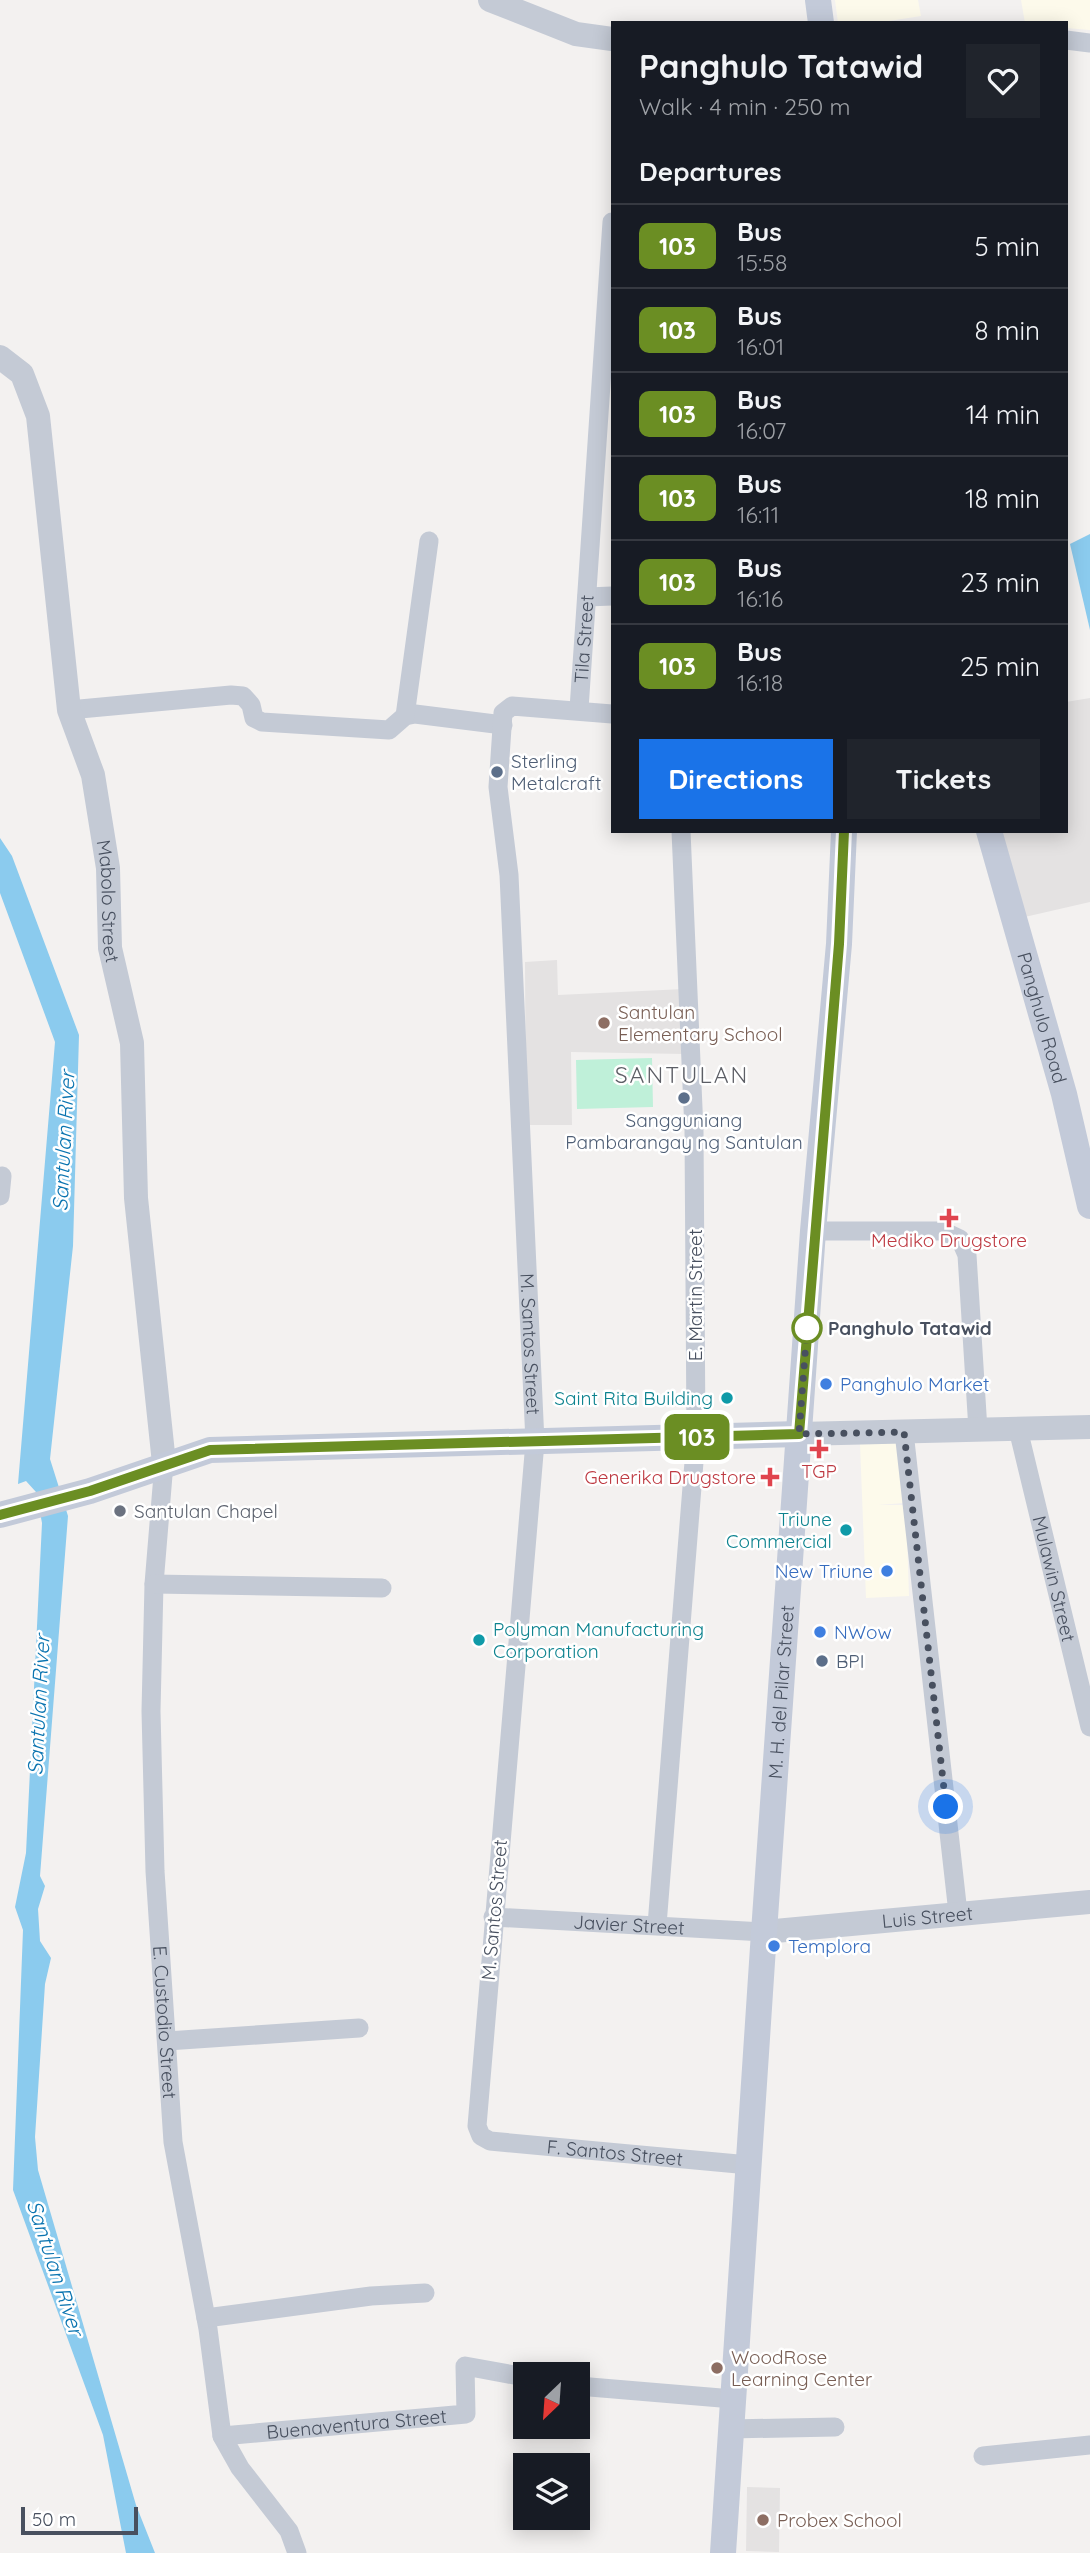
<!DOCTYPE html>
<meta charset="utf-8">
<style>
:root{--surface:#171b24;--page:#20242c;--text:#f1f3f6;--muted:#9ea1a6;--line:#363941;--accent:#1a73e8}
body{margin:0;font-family:Quicksand,sans-serif;background:var(--page);color:var(--text);height:100vh;display:flex;flex-direction:column;font-size:26px;white-space:nowrap}
*{box-sizing:border-box;margin:0}
p{font-size:23px;color:var(--muted)}
.icon{flex:none;width:38px;height:38px;fill:none;stroke:currentColor;stroke-width:2;stroke-linecap:round;stroke-linejoin:round}
.map{position:relative;flex:1;overflow:hidden}
.details{position:absolute;left:611px;top:21px;width:457px;height:812px;display:flex;flex-direction:column;background:var(--surface);border-radius:0px;box-shadow:0 4px 18px #0003}
.details>*{flex:none}
.badge{padding:0 14px;border-radius:10px;font-size:24px;line-height:46px}
.needle{width:46px;rotate:205deg}
.tools{position:absolute;left:513px;top:2362px;display:grid;gap:14px}
.tools a{display:grid;place-items:center;width:77px;height:77px;border-radius:0px;background:var(--surface);box-shadow:0 4px 18px #0003;font-size:35px}
.scale{position:absolute;left:21px;bottom:18px;width:117px;box-sizing:border-box;padding-left:7px;border:4px solid #48505f;border-top:0;font-size:19px;line-height:24px;white-space:nowrap;color:#48505f;-webkit-text-stroke:5px #fff;paint-order:stroke}
.you{position:absolute;width:35px;height:35px;margin:-18px;border:5px solid #fff;border-radius:50%;background:#1a73e8;box-shadow:0 0 0 10px #1a73e833}
.map>.badge{position:absolute;translate:-50% -50%;box-shadow:0 0 0 4px #fff}
h2{padding:0 28px;font-size:26px;line-height:63px}
.round{display:grid;place-items:center;flex:none;width:74px;height:74px;border-radius:0px;background:var(--page)}
.head{display:flex;align-items:center;justify-content:space-between;height:119px;padding:0 28px}
h1{font-size:33px;font-weight:800;line-height:52px}
.primary-button{display:flex;gap:14px;margin-top:auto;padding:14px 28px}
.primary-button a{flex:1;height:80px;border-radius:0px;background:var(--accent);color:#fff;font-size:28px;font-weight:800;line-height:80px;text-align:center}
.primary-button a+a{background:var(--page);color:var(--text)}
ul{padding:0;list-style:none}
li{display:flex;align-items:center;gap:21px;height:84px;padding:0 28px;border-top:2px solid var(--line)}
li div{flex:1}
li b{display:block;font-size:26px}
li em{font-style:normal}
li .badge{min-width:77px;font-weight:700;text-align:center}
.map>svg:first-child{display:block}
.commercial{fill:#fdfaeb}
.education{fill:#e4e2e2}
.green{fill:#bff0d9}
.water{fill:#8bcbee}
.lines{fill:none;stroke-linecap:round;stroke-linejoin:round}
.minor{stroke:#c4cad5;stroke-width:19}
.tertiary{stroke:#c4cad5;stroke-width:24}
.secondary{stroke:#c3cad9;stroke-width:26}
.line-casing{stroke:#fff;stroke-width:16}
.line{stroke:#6b8e23;stroke-width:10}
.walk{stroke:#48505f;stroke-width:7;stroke-dasharray:0 12.6}
.service-dot{fill:#5c6f8a;stroke:#fff;stroke-width:2.5}
.education-dot{fill:#8d6e63;stroke:#fff;stroke-width:2.5}
.health-dot{fill:#e0444e;stroke:#fff;stroke-width:2.5}
.stop-dot{fill:#fff;stroke:#6b8e23;stroke-width:3.5}
.shop-dot{fill:#3f7fe0;stroke:#fff;stroke-width:2.5}
.culture-dot{fill:#0f9aa8;stroke:#fff;stroke-width:2.5}
.worship-dot{fill:#6b7280;stroke:#fff;stroke-width:2.5}
.labels{text-anchor:middle;stroke-width:5;stroke-linejoin:round;paint-order:stroke}
.street-label{font-size:19px;fill:#48505f;stroke:#fff}
.service-label{font-size:19px;fill:#4e5e75;stroke:#fff;text-anchor:start}
.education-label{font-size:19px;fill:#785e54;stroke:#fff;text-anchor:start}
.health-label{font-size:19px;fill:#be3a42;stroke:#fff}
.stop-label{font-size:19px;font-weight:bold;fill:#48505f;stroke:#fff;text-anchor:start}
.shop-label{font-size:19px;fill:#366cbe;stroke:#fff;text-anchor:start}
.culture-label{font-size:19px;fill:#0d838f;stroke:#fff;text-anchor:end}
.worship-label{font-size:19px;fill:#5b616d;stroke:#fff;text-anchor:start}
.water-label{font-size:21px;font-style:italic;fill:#0a74b0;stroke:#fff}
.quarter-label{font-size:23px;letter-spacing:2px;fill:#5d5f66;stroke:#fff}
</style>
<div class="map">
<svg width="1090" height="2553" viewBox="0 0 1090 2553">
<rect width="100%" height="100%" fill="#f3f1f0"/>
<g class="commercial">
<path d="M835,0H918L921,16L876,23H838Z"/>
<path d="M1021,0H1090V30L1066,28V23H1025Z"/>
<path d="M900,1441L904,1503L878,1505H906L909,1596L866,1598L860,1444Z"/>
</g>
<g class="education">
<path d="M1090,698V902L1016,919L994,831H1066V702Z"/>
<path d="M557,960L558,995L684,989V1054L571,1052L572,1125H526L525,962Z"/>
<path d="M747,2487L780,2488L779,2552L746,2551Z"/>
</g>
<path class="green" d="M652,1058L653,1107L577,1109L576,1060Z"/>
<g class="water">
<path d="M1090,534V630L1070,544Z"/>
<path d="M0,838L12,856L79,1035L73,1246L50,1459L68,1516L40,1876L45,1886L38,1909L40,1941L51,1958L45,1984L35,2137L38,2170L136,2505L155,2553H126L103,2435L13,2190L23,1930L15,1907L26,1853L42,1523L36,1492L26,1481L18,1484L55,1042L0,893Z"/>
</g>
<g class="lines">
<g class="minor">
<path d="M1066,40L1090,43"/>
<path d="M587,597L612,596"/>
<path id="s1" d="M579,709L612,222"/>
<path d="M69,710L231,695L243,696L251,705L254,718L262,722L389,730L405,716L415,714L503,725"/>
<path id="s2" d="M612,714L512,706L503,713L498,787L509,875L535,1442L477,2126L481,2136L490,2141L749,2165"/>
<path d="M405,716L429,541"/>
<path d="M0,1196L2,1176"/>
<path d="M813,1231H943L960,1239L967,1255L978,1430"/>
<path id="s3" d="M1018,1429L1090,1727"/>
<path d="M904,1432L958,1913"/>
<path id="s4" d="M164,1463L154,1584L151,1711L155,1871L173,2142L208,2329L222,2436L240,2468L289,2531L297,2553"/>
<path d="M154,1584L382,1588"/>
<path id="s5" d="M493,1917L764,1932"/>
<path d="M657,1925L696,1437L694,1131L681,831"/>
<path d="M167,2041L359,2028"/>
<path d="M206,2318L371,2296L425,2293"/>
<path d="M578,2386L733,2399"/>
<path d="M730,2429L835,2427"/>
<path id="s6" d="M222,2436L466,2414L465,2366L525,2377"/>
<path d="M983,2456L1090,2445"/>
</g>
<g class="tertiary">
<path d="M490,0L576,34L612,39"/>
<path id="s7" d="M0,357L22,374L38,416L69,710L93,775L108,868L110,948L132,1043L136,1198L164,1463"/>
<path d="M799,1434L1090,1427"/>
<path id="s8" d="M764,1932L1090,1902"/>
</g>
<g class="secondary">
<path d="M818,0L821,23"/>
<path id="s9" d="M989,831L1064,1094L1090,1206"/>
<path d="M0,1515L90,1491L210,1450L799,1434"/>
<path id="s10" d="M723,2553L764,1932L813,1231L839,944L844,831"/>
</g>
</g>
<g class="lines">
<defs>
<path id="line" d="M0,1515L90,1491L210,1450L799,1434L839,944L844,831"/>
</defs>
<use href="#line" class="line-casing"/>
<use href="#line" class="line"/>
<path class="walk" d="M807,1328L799,1434L904,1432L946,1807"/>
</g>
<g class="service-dot">
<circle cx="497" cy="772" r="7"/>
<circle cx="684" cy="1098" r="7"/>
<circle cx="822" cy="1661" r="7"/>
</g>
<g class="education-dot">
<circle cx="604" cy="1023" r="7"/>
<circle cx="717" cy="2368" r="7"/>
<circle cx="763" cy="2520" r="7"/>
</g>
<g class="health-dot">
<path d="M945.5 1207.5h7v7h7v7h-7v7h-7v-7h-7v-7h7z"/>
<path d="M815.5 1438.5h7v7h7v7h-7v7h-7v-7h-7v-7h7z"/>
<path d="M766.5 1466.5h7v7h7v7h-7v7h-7v-7h-7v-7h7z"/>
</g>
<circle class="stop-dot" cx="807" cy="1328" r="14"/>
<g class="shop-dot">
<circle cx="826" cy="1384" r="7"/>
<circle cx="887" cy="1571" r="7"/>
<circle cx="820" cy="1632" r="7"/>
<circle cx="774" cy="1946" r="7"/>
</g>
<g class="culture-dot">
<circle cx="727" cy="1398" r="7"/>
<circle cx="846" cy="1530" r="7"/>
<circle cx="479" cy="1640" r="7"/>
</g>
<circle class="worship-dot" cx="120" cy="1511" r="7"/>
<g class="labels">
<g class="street-label">
<text dy="7" stroke="none"><textPath href="#s1" startOffset="70">Tila Street</textPath></text>
<text dy="7" stroke="none"><textPath href="#s7" startOffset="565">Mabolo Street</textPath></text>
<text dy="7" stroke="none"><textPath href="#s9" startOffset="194">Panghulo Road</textPath></text>
<text transform="translate(695 1295) rotate(-90)" y="7">E. Martin Street</text>
<text dy="7" stroke="none"><textPath href="#s2" startOffset="744">M. Santos Street</textPath></text>
<text dy="7" stroke="none"><textPath href="#s3" startOffset="154">Mulawin Street</textPath></text>
<text dy="7" stroke="none"><textPath href="#s10" startOffset="863">M. H. del Pilar Street</textPath></text>
<text transform="translate(494 1910) rotate(-85)" y="7">M. Santos Street</text>
<text dy="7" stroke="none"><textPath href="#s8" startOffset="164">Luis Street</textPath></text>
<text dy="7" stroke="none"><textPath href="#s5" startOffset="136">Javier Street</textPath></text>
<text dy="7" stroke="none"><textPath href="#s4" startOffset="560">E. Custodio Street</textPath></text>
<text dy="7" stroke="none"><textPath href="#s2" startOffset="1675">F. Santos Street</textPath></text>
<text dy="7" stroke="none"><textPath href="#s6" startOffset="135">Buenaventura Street</textPath></text>
</g>
<g class="service-label">
<text x="511" y="768">Sterling<tspan x="511" dy="22">Metalcraft</tspan></text>
<text x="684" y="1127" text-anchor="middle">Sangguniang<tspan x="684" dy="22">Pambarangay ng Santulan</tspan></text>
<text x="836" y="1668">BPI</text>
</g>
<g class="education-label">
<text x="618" y="1019">Santulan<tspan x="618" dy="22">Elementary School</tspan></text>
<text x="731" y="2364">WoodRose<tspan x="731" dy="22">Learning Center</tspan></text>
<text x="777" y="2527">Probex School</text>
</g>
<g class="health-label">
<text x="949" y="1247">Mediko Drugstore</text>
<text x="819" y="1478">TGP</text>
<text x="756" y="1484" text-anchor="end">Generika Drugstore</text>
</g>
<g class="stop-label">
<text x="828" y="1335">Panghulo Tatawid</text>
</g>
<g class="shop-label">
<text x="840" y="1391">Panghulo Market</text>
<text x="873" y="1578" text-anchor="end">New Triune</text>
<text x="834" y="1639">NWow</text>
<text x="788" y="1953">Templora</text>
</g>
<g class="culture-label">
<text x="713" y="1405">Saint Rita Building</text>
<text x="832" y="1526">Triune<tspan x="832" dy="22">Commercial</tspan></text>
<text x="493" y="1636" text-anchor="start">Polyman Manufacturing<tspan x="493" dy="22">Corporation</tspan></text>
</g>
<g class="worship-label">
<text x="134" y="1518">Santulan Chapel</text>
</g>
<g class="water-label">
<text transform="translate(64 1141) rotate(-87)" y="7">Santulan River</text>
<text transform="translate(39 1705) rotate(-87)" y="7">Santulan River</text>
<text transform="translate(55 2268) rotate(72)" y="7">Santulan River</text>
</g>
<g class="quarter-label">
<text x="682" y="1083">SANTULAN</text>
</g>
</g>
</svg>
<div class="tools">
<a><svg class="needle" viewBox="-14 -14 28 28"><path d="M0-13l5 13h-10z" fill="#e53935"/><path d="M0 13l5-13h-10z" fill="#9ea1a6"/></svg></a>
<a><svg class="icon" aria-label="layers" viewBox="0 0 24 24"><path d="M12 4l9 5-9 5-9-5zM3 14l9 5 9-5"/></svg></a>
</div>
<div class="scale">50 m</div>
<div class="you" style="left:946px;top:1807px"></div>
<b class="badge" style="left:697px;top:1437px;background:#6b8e23;color:#fff">103</b>
<section class="details">
<div class="head"><div><h1>Panghulo Tatawid</h1><p>Walk · 4 min · 250 m</p></div><a class="round"><svg class="icon" aria-label="heart" viewBox="0 0 24 24"><path d="M12 20l-8-8c-3-5 5-10 8-4 3-6 11-1 8 4z"/></svg></a></div>
<h2>Departures</h2>
<ul>
<li><span class="badge" style="background:#6b8e23;color:#fff">103</span><div><b>Bus</b><p>15:58</p></div><em>5 min</em></li>
<li><span class="badge" style="background:#6b8e23;color:#fff">103</span><div><b>Bus</b><p>16:01</p></div><em>8 min</em></li>
<li><span class="badge" style="background:#6b8e23;color:#fff">103</span><div><b>Bus</b><p>16:07</p></div><em>14 min</em></li>
<li><span class="badge" style="background:#6b8e23;color:#fff">103</span><div><b>Bus</b><p>16:11</p></div><em>18 min</em></li>
<li><span class="badge" style="background:#6b8e23;color:#fff">103</span><div><b>Bus</b><p>16:16</p></div><em>23 min</em></li>
<li><span class="badge" style="background:#6b8e23;color:#fff">103</span><div><b>Bus</b><p>16:18</p></div><em>25 min</em></li>
</ul>
<div class="primary-button"><a>Directions</a><a>Tickets</a></div>
</section>
</div>
